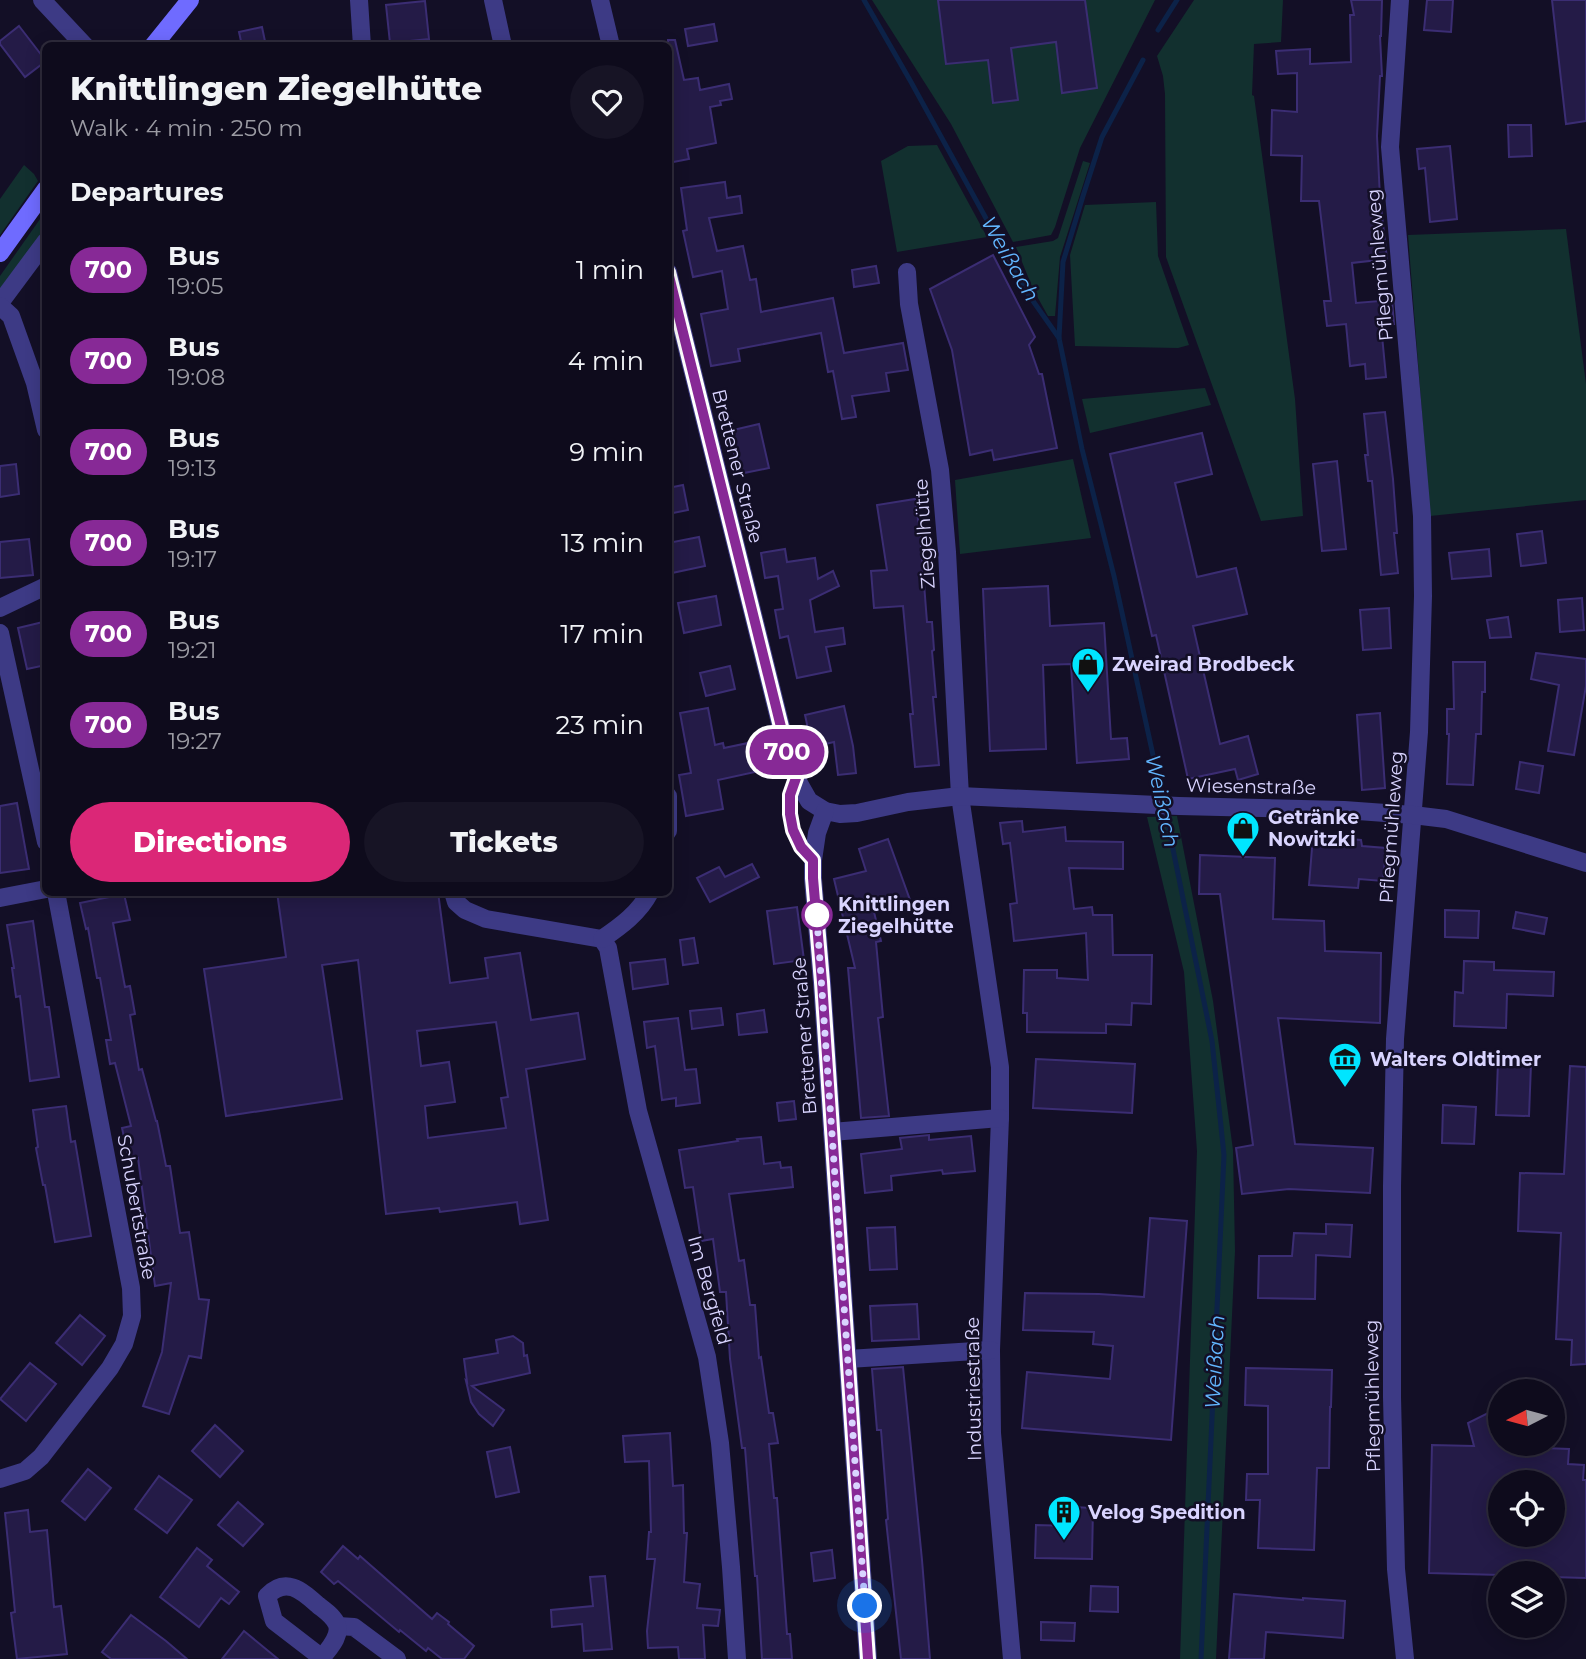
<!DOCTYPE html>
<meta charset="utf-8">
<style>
:root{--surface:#0e0b1c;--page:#171425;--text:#f1f3f6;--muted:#9b9ba3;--line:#2e2b3b;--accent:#db2777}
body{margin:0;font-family:Montserrat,sans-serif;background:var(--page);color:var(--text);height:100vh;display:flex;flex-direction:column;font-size:26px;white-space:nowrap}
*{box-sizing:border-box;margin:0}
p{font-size:23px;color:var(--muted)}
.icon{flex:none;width:38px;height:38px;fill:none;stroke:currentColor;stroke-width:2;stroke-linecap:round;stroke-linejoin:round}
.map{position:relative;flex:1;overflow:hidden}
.sheet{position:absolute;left:42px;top:42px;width:630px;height:854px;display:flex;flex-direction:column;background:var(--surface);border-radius:10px;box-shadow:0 4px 18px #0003,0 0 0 2px var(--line)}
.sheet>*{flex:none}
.badge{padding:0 14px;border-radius:23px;font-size:24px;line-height:46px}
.needle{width:46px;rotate:264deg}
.tools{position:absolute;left:1488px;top:1379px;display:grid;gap:14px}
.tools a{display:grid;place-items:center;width:77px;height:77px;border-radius:50%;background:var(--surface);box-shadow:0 4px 18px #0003,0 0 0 2px var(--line);font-size:35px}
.you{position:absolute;width:35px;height:35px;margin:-18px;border:5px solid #fff;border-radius:50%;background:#1a73e8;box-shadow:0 0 0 10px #1a73e833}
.map>.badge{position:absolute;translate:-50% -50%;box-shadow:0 0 0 4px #fff}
h2{padding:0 28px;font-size:26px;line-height:63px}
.round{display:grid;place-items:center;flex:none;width:74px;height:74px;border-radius:37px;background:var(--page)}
.head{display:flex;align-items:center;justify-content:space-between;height:119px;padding:0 28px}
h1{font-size:33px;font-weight:800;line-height:52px}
.cta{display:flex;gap:14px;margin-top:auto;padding:14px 28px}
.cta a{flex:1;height:80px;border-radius:42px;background:var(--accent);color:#fff;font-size:28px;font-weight:800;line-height:80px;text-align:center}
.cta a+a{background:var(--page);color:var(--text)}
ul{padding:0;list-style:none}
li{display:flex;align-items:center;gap:21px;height:91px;padding:0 28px}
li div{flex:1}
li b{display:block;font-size:26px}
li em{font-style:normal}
li .badge{min-width:77px;font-weight:700;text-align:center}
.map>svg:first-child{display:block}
.green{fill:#12302f}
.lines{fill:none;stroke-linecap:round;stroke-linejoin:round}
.stream{stroke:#0c2248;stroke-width:5}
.building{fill:#241b47;stroke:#3b2d73;stroke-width:2;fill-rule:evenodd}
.minor{stroke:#3d3a85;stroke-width:18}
.tertiary{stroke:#3d3a85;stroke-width:18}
.secondary{stroke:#6f6bff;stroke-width:18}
.line-casing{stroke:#fff;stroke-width:16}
.line{stroke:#872996;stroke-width:10}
.walk{stroke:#d9d4ff;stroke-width:7;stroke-dasharray:0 12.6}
.stop-dot{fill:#fff;stroke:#872996;stroke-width:3.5}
.labels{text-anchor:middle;stroke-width:5;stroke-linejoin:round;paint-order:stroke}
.street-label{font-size:19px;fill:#d9d4ff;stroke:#130f26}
.poi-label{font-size:19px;font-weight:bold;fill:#d9d4ff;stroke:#130f26;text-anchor:start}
.stop-label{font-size:19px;font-weight:bold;fill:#d9d4ff;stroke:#130f26;text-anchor:start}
.water-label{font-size:21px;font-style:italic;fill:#62b6ff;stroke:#130f26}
</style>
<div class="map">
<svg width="1586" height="1659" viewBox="0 0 1586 1659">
<rect width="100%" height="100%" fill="#130f26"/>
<g class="green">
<path d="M872,0H1155L1080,148L1055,227L1051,235L1013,242L951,124Z"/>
<path d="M1194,0H1283L1281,42L1254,44L1252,95L1254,96L1295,399L1303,516L1261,521L1166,257L1165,94L1163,76L1157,56Z"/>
<path d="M937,145L987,237L897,252L881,161L908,146Z"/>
<path d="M1083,161L1090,163L1060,257L1055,316H1048L1033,289L1016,247L1053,241L1058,238Z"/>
<path d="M24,165L34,174L38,181L0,235V199Z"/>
<path d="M1156,202L1158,256L1189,345L1178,348L1075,346L1070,255L1085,205Z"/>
<path d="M45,212V231L0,293V276Z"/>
<path d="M1566,229L1586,384V500L1430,516L1408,235Z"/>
<path d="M1205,388L1211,405L1090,433L1082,399Z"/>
<path d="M1073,459L1091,538L960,554L955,480Z"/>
<path d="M1177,816L1213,1001L1233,1150L1235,1251L1216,1659H1180L1197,1151L1184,972L1147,817Z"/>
</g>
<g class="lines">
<g class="stream">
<path d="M864,0L911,82L1026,291L1059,338L1082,449L1114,576L1163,801"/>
<path d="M1158,30L1177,0"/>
<path d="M1059,338L1063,262L1083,196L1102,137L1143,60"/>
<path d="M1165,810L1212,1041L1224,1155L1201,1659"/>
</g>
</g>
<g class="building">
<path d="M938,0H1085L1097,88L1062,93L1056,42L1011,48L1018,100L993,103L988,60L946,64Z"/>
<path d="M1351,0H1382L1381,36H1380L1382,76H1380L1377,136L1380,198L1387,259L1352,263L1356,303L1392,300L1394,324L1381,325L1386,377L1366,379L1365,364L1350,366L1346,324L1327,326L1324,301H1331L1319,201H1301L1302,156L1271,155L1272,110L1297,112V73L1278,74L1276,51L1310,49V64L1351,62L1350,15H1354Z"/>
<path d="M1427,0H1453L1451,32L1424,30Z"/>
<path d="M1552,0H1586V121L1566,124Z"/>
<path d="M425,1L429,39L390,43L386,5Z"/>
<path d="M714,24L717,41L688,46L685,29Z"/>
<path d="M19,26L46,61L25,77L0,44V41Z"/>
<path d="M262,27L266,46H242L239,32Z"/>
<path d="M668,40H675L684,80L698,78L700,90L729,84L732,99L720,101L721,105L710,107L716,143L687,149L689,159L668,163Z"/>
<path d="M1508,125H1531L1532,156L1509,157Z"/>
<path d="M1450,146L1457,219L1430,222L1425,168L1419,169L1417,149Z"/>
<path d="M725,182L727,198L740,196L742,213L709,218L717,251L743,246L750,280L756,279L761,312L833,298L844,353L903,343L908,370L886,373L889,391L852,396L856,417L842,419L833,371L828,372L821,333L738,349L740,361L711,366L701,314L728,309L722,271L693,277L683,231L687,230L681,188Z"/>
<path d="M993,255L1035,337L1029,345L1039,374H1042L1057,448L994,460L992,450L970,455L952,350L930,289Z"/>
<path d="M876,266L879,283L854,287L852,270Z"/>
<path d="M1385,412L1393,479L1397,533H1394L1398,573L1381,575L1372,481H1368L1365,455H1368L1364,414Z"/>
<path d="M759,424L769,468L739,474L729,431Z"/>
<path d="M1202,433L1212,474L1175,483L1197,577L1236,568L1247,614L1193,626L1220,744L1248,736L1258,774L1238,780L1235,769L1188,779L1156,635L1152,636L1110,454Z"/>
<path d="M1337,461L1346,549L1322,551L1313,464Z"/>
<path d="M16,464L19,494L0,497V466Z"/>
<path d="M683,485L688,510L668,514V488Z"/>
<path d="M915,499L922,545H921L927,622H932L934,650L932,651L936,697H933L939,765L915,767L910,714H913L903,606L874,608L871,571L887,570L877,505Z"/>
<path d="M1542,531L1546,563L1521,566L1517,534Z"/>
<path d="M699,537L705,566L672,573L668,556V543Z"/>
<path d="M29,539L33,575L0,578V542Z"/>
<path d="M785,549L787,562L815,558L818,579L833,571L839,586L810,600L815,632L843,628L845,644L826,647L831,671L797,678L788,636L780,638L775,610L783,609L778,576L765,578L761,553Z"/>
<path d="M1489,549L1491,576L1452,579L1449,553Z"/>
<path d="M1048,586L1050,626L1104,623L1111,739L1127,738L1129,759L1077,763L1071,664L1043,665L1046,749L990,751L983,589Z"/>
<path d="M716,596L721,625L684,633L678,603Z"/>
<path d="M1582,598L1584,630L1560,632L1558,600Z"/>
<path d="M1389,608L1391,648L1363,650L1360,610Z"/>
<path d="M1508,617L1511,637L1490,638L1487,620Z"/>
<path d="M43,622L46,634V665L27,669L18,628Z"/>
<path d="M1536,653L1586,659V686L1574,755L1548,751L1559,685L1531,679Z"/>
<path d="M1453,662H1485V692H1482L1481,734H1476L1473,785L1447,784L1449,734H1447V709H1454Z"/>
<path d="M730,666L735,689L706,696L700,673Z"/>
<path d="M844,706L853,746L856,773L838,775L834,742L812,747L805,715Z"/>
<path d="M708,708L715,745L723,743L724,748L767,739L773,768L718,780L723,809L686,816L679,775L691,773L680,713Z"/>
<path d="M1380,713L1385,788L1362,790L1357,715Z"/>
<path d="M1520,762L1543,766L1539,793L1516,789Z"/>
<path d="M17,803L29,869L0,873V806Z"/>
<path d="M1022,821L1023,832L1065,827L1066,841L1123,842V869L1069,868L1074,909L1092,907L1093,915H1112L1113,955H1152L1151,1004L1132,1003L1131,1025L1106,1024V1033L1027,1032V1013H1023L1024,970H1057V978L1088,980L1086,933L1014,941L1010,904L1017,903L1010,843L1003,844L1000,823Z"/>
<path d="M1313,836L1361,840L1362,846L1386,848L1383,881L1359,879L1358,888L1309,885Z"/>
<path d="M888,839L910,900L874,912L881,941L876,942L883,1017L878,1018L889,1116L861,1118L848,968H855L834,879L866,871L859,849Z"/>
<path d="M1200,855L1275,858L1273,919L1324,921L1325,951L1381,953L1380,1023L1278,1018L1295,1144L1373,1148L1370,1193L1289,1189L1242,1194L1236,1148L1253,1145L1220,894H1199Z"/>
<path d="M752,864L759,877L710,902L697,878L719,867L725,877Z"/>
<path d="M277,892H438L450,983L488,978L485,958L520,953L531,1020L578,1013L585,1059L526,1069L548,1220L520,1224L517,1202L440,1212L439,1208L386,1214L358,960L322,965L342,1099L226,1116L204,969L286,957ZM496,1022L508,1097L501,1098L506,1128L428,1138L425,1106L455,1102L449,1062L421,1066L417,1031Z"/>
<path d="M124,894L130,920L113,923L125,987L130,986L135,1014L130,1015L139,1070L142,1069L156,1121H157L166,1166H170L180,1233L189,1232L199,1299L209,1300L201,1358L189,1356L169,1414L143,1406L162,1352L171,1283L155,1286L138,1158L129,1160L122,1128L131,1126L115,1063L110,1064L106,1040H111L100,978H97L88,928L86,929L80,903Z"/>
<path d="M797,907L804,960L774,964L767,911Z"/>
<path d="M1445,910L1479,911L1478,938L1445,937Z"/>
<path d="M1516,912L1547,918L1544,934L1513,928Z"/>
<path d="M33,921L45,1007H49L59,1077L30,1081L20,996L16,997L12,968H14L7,925Z"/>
<path d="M694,938L698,963L683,965L680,940Z"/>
<path d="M665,959L668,984L633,989L630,963Z"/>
<path d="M1464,961L1494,962V970L1554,972L1553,996L1507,994L1506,1028L1454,1026L1455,992L1463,993Z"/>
<path d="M721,1008L723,1025L692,1029L690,1011Z"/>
<path d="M764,1010L767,1032L739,1035L737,1014Z"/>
<path d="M678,1018L685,1070L696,1069L700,1103L676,1106V1098L662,1100L655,1046L647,1048L644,1022Z"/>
<path d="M1036,1059L1135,1064L1132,1113L1033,1108Z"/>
<path d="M1498,1062L1531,1064L1529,1116L1496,1115Z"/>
<path d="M1570,1066L1586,1067V1364L1571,1365L1572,1340L1556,1339L1561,1233L1518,1231L1520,1173L1564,1174Z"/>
<path d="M794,1101L796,1119L779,1121L777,1103Z"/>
<path d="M1443,1105L1476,1107L1474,1144L1442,1143Z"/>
<path d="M66,1106L71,1142L75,1141L91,1236L55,1242L45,1185H43L36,1148L38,1147L33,1110Z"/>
<path d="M929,1135V1140L971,1136L975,1171L943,1174L942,1170L891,1176L892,1190L865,1193L861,1154L902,1149L900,1138Z"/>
<path d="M761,1137L764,1164L780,1162L781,1168L791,1167L793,1187L729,1194L739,1261L744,1260L750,1305H755L759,1358L761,1357L769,1413H773L778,1443L769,1444L774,1498H777L787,1634H790L792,1659H762L757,1576H755L745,1448H742L730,1359L726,1292H720L713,1239L701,1241L693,1187L685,1188L679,1150L738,1141L737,1139Z"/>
<path d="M1150,1218L1187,1221L1171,1440L1022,1428L1027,1372L1110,1379L1113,1346L1093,1344L1094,1332L1023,1330L1025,1293L1099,1294L1144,1297Z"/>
<path d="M1326,1224L1352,1225L1350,1257L1316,1255L1315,1299L1258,1298L1259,1256H1292L1294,1233L1326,1234Z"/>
<path d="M895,1227L897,1269L870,1270L867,1228Z"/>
<path d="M917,1304L919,1339L872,1341L870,1306Z"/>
<path d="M80,1315L105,1336L82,1365L56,1343Z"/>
<path d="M513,1336L523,1343L524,1356L527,1355L530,1373L472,1386L504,1410L493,1426L479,1414L471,1402L466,1381L467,1382L464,1359L498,1353L496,1340Z"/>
<path d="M30,1363L56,1384L26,1421L0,1399Z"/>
<path d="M903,1367L922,1560L930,1659H901L886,1520L888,1519L881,1430H877L872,1369Z"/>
<path d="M1246,1368L1332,1370L1331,1407H1330L1329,1468H1317L1314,1550L1258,1548L1260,1500H1246L1247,1474H1268V1406L1245,1405Z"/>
<path d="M1500,1407V1444H1514L1515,1447L1569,1449L1568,1464L1584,1465L1583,1480H1586V1578L1552,1577V1573H1500V1575L1429,1573L1432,1445L1474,1446L1468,1423ZM1500,1482H1552V1535H1500Z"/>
<path d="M215,1425L243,1451L220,1477L192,1451Z"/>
<path d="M670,1433L673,1486L683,1485L684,1533H687L684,1582L700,1584L697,1608L720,1610L718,1626L703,1625L705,1659H679L678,1647L648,1648L647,1631L655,1559H647L649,1532H651L649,1461L625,1462L623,1436Z"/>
<path d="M510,1447L519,1492L496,1497L487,1452Z"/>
<path d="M88,1469L111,1488L85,1520L62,1501Z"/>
<path d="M159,1476L192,1500L167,1533L135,1509Z"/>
<path d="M238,1502L263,1524L243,1546L218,1525Z"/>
<path d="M1072,1507L1093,1508L1092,1559L1035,1558L1036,1525L1071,1526Z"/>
<path d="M28,1510L30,1532L47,1530L54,1607L61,1606L67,1654L17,1659L11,1613L15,1612L5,1513Z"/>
<path d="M343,1546L358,1559L360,1556L432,1619L437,1613L449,1622L448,1624L474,1646L464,1659H442L428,1648L426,1651L400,1630L399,1632L338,1581L334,1584L321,1572Z"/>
<path d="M197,1548L212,1560L207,1566L239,1592L229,1604L221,1598L199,1627L160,1597Z"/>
<path d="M832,1550L835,1578L814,1581L811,1553Z"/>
<path d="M605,1576L612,1649L584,1651L582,1624L552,1627L551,1610L593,1606L590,1577Z"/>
<path d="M1091,1586L1118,1587V1612L1090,1611Z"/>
<path d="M1234,1594L1303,1600V1598L1345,1601L1343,1638L1266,1632L1264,1659H1229Z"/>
<path d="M131,1615L166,1641L187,1659H111L102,1652Z"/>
<path d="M1041,1622L1075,1623L1074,1641L1041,1640Z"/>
<path d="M244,1631L278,1659H222Z"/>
</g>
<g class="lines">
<g class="minor">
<path d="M42,0L85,46"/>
<path d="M359,0L362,46"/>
<path d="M493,0L503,46"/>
<path d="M1400,0L1390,147L1422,516L1423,596L1419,732L1395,1039L1392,1186V1397L1396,1569L1405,1659"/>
<path d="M907,272L909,304L940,470L947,552L960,796L1000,1067V1118L991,1350L992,1433L1012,1659"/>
<path d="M0,303L46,241"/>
<path d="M0,306L11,316L35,383L46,430"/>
<path d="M0,608L46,586"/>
<path d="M0,633L46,842"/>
<path d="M668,796V831"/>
<path d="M453,892L456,902L465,910L486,919L602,939"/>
<path d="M0,898L46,889"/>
<path d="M602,939L608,948L638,1111L707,1357L720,1443L731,1567L737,1659"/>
<path d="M602,939C621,926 639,913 650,892"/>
<path d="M832,1132L1000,1118"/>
<path d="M848,1359L991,1350"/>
<path d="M0,1479L25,1471L41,1457L110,1368L124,1344L132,1316L131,1288L56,892"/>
<path d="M338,1626L354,1627L397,1659"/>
<path d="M321,1659L322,1658C328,1649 341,1637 337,1625C334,1616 324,1610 318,1605C302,1591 286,1576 267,1596L274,1621L322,1658"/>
</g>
<g class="tertiary">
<path d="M600,0L611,46"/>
<path d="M668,272L787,751L796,778L809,801L825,811L840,814L857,813L908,802L960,796L1179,806L1344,810L1413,815L1446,819L1586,863"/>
<path d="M825,811L817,833L813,860V879L822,983L868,1659"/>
</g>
<g class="secondary">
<path d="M153,46L190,0"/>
<path d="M0,253L46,189"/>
</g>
</g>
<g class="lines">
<defs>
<path id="line" d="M668,272L787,751L796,778L790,795V814L793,830L801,847L813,860V878L822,982L868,1659"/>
</defs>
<use href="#line" class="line-casing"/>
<use href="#line" class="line"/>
<path class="walk" d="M817,915L816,905L865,1606"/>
</g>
<defs>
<symbol id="shop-pin" viewBox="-11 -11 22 30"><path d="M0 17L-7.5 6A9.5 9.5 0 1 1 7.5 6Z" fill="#00e5ff" stroke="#130f26"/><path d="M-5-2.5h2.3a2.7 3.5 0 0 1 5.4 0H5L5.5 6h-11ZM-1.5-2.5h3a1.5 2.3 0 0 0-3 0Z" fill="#111"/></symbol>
<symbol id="museum-pin" viewBox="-11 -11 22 30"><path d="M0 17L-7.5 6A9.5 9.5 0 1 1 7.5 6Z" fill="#00e5ff" stroke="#130f26"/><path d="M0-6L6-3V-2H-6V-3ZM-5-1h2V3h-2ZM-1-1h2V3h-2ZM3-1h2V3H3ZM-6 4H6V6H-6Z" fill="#111"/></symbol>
<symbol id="building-pin" viewBox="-11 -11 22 30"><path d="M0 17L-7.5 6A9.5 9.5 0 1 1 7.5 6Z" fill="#00e5ff" stroke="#130f26"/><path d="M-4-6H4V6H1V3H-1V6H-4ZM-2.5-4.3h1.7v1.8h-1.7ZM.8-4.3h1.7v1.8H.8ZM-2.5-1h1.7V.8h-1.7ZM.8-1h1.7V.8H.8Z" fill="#111"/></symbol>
</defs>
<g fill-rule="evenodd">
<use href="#shop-pin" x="1069" y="645" width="38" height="52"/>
<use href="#shop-pin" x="1224" y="809" width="38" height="52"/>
<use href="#museum-pin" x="1326" y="1040" width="38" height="52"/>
<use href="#building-pin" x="1045" y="1493" width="38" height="52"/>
</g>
<circle class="stop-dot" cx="817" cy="915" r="14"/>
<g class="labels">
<g class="street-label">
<text transform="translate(1379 265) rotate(-95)" y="7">Pflegmühleweg</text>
<text transform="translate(738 466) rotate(76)" y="7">Brettener Straße</text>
<text transform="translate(924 534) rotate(-94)" y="7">Ziegelhütte</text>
<text transform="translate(1251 786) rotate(1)" y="7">Wiesenstraße</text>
<text transform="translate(1391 827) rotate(-86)" y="7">Pflegmühleweg</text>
<text transform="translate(804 1036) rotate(-94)" y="7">Brettener Straße</text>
<text transform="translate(137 1207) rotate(80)" y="7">Schubertstraße</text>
<text transform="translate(710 1290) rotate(74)" y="7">Im Bergfeld</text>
<text transform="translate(973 1389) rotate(-91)" y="7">Industriestraße</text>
<text transform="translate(1372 1396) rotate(-91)" y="7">Pflegmühleweg</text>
</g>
<g class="poi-label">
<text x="1112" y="671">Zweirad Brodbeck</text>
<text x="1268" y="824">Getränke<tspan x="1268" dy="22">Nowitzki</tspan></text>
<text x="1370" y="1066">Walters Oldtimer</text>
<text x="1088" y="1519">Velog Spedition</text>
</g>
<g class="stop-label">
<text x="838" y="911">Knittlingen<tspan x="838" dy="22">Ziegelhütte</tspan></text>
</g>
<g class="water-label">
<text transform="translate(1010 259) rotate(60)" y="7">Weißach</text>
<text transform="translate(1162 801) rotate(78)" y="7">Weißach</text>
<text transform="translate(1215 1362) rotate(-87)" y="7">Weißach</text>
</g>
</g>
</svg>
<div class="tools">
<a><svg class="needle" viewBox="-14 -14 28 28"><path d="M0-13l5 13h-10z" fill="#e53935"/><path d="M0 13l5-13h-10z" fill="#9b9ba3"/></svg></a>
<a><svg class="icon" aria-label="locate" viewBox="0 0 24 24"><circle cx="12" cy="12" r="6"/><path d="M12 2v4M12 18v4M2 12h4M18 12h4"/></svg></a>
<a><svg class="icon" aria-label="layers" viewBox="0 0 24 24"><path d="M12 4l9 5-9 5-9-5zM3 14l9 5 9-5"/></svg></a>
</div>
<div class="you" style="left:865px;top:1606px"></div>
<b class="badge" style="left:787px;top:752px;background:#872996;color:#fff">700</b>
<section class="sheet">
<div class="head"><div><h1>Knittlingen Ziegelhütte</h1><p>Walk · 4 min · 250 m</p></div><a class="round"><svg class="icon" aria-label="heart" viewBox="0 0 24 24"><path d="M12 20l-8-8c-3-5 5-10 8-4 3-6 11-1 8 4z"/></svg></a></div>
<h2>Departures</h2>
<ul>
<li><span class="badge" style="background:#872996;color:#fff">700</span><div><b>Bus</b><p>19:05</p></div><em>1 min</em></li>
<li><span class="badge" style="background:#872996;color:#fff">700</span><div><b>Bus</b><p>19:08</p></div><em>4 min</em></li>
<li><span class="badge" style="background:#872996;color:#fff">700</span><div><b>Bus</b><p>19:13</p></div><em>9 min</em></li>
<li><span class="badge" style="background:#872996;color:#fff">700</span><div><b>Bus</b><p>19:17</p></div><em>13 min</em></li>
<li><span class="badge" style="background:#872996;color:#fff">700</span><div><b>Bus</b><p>19:21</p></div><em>17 min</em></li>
<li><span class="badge" style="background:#872996;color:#fff">700</span><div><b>Bus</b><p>19:27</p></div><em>23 min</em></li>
</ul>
<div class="cta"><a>Directions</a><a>Tickets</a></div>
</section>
</div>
